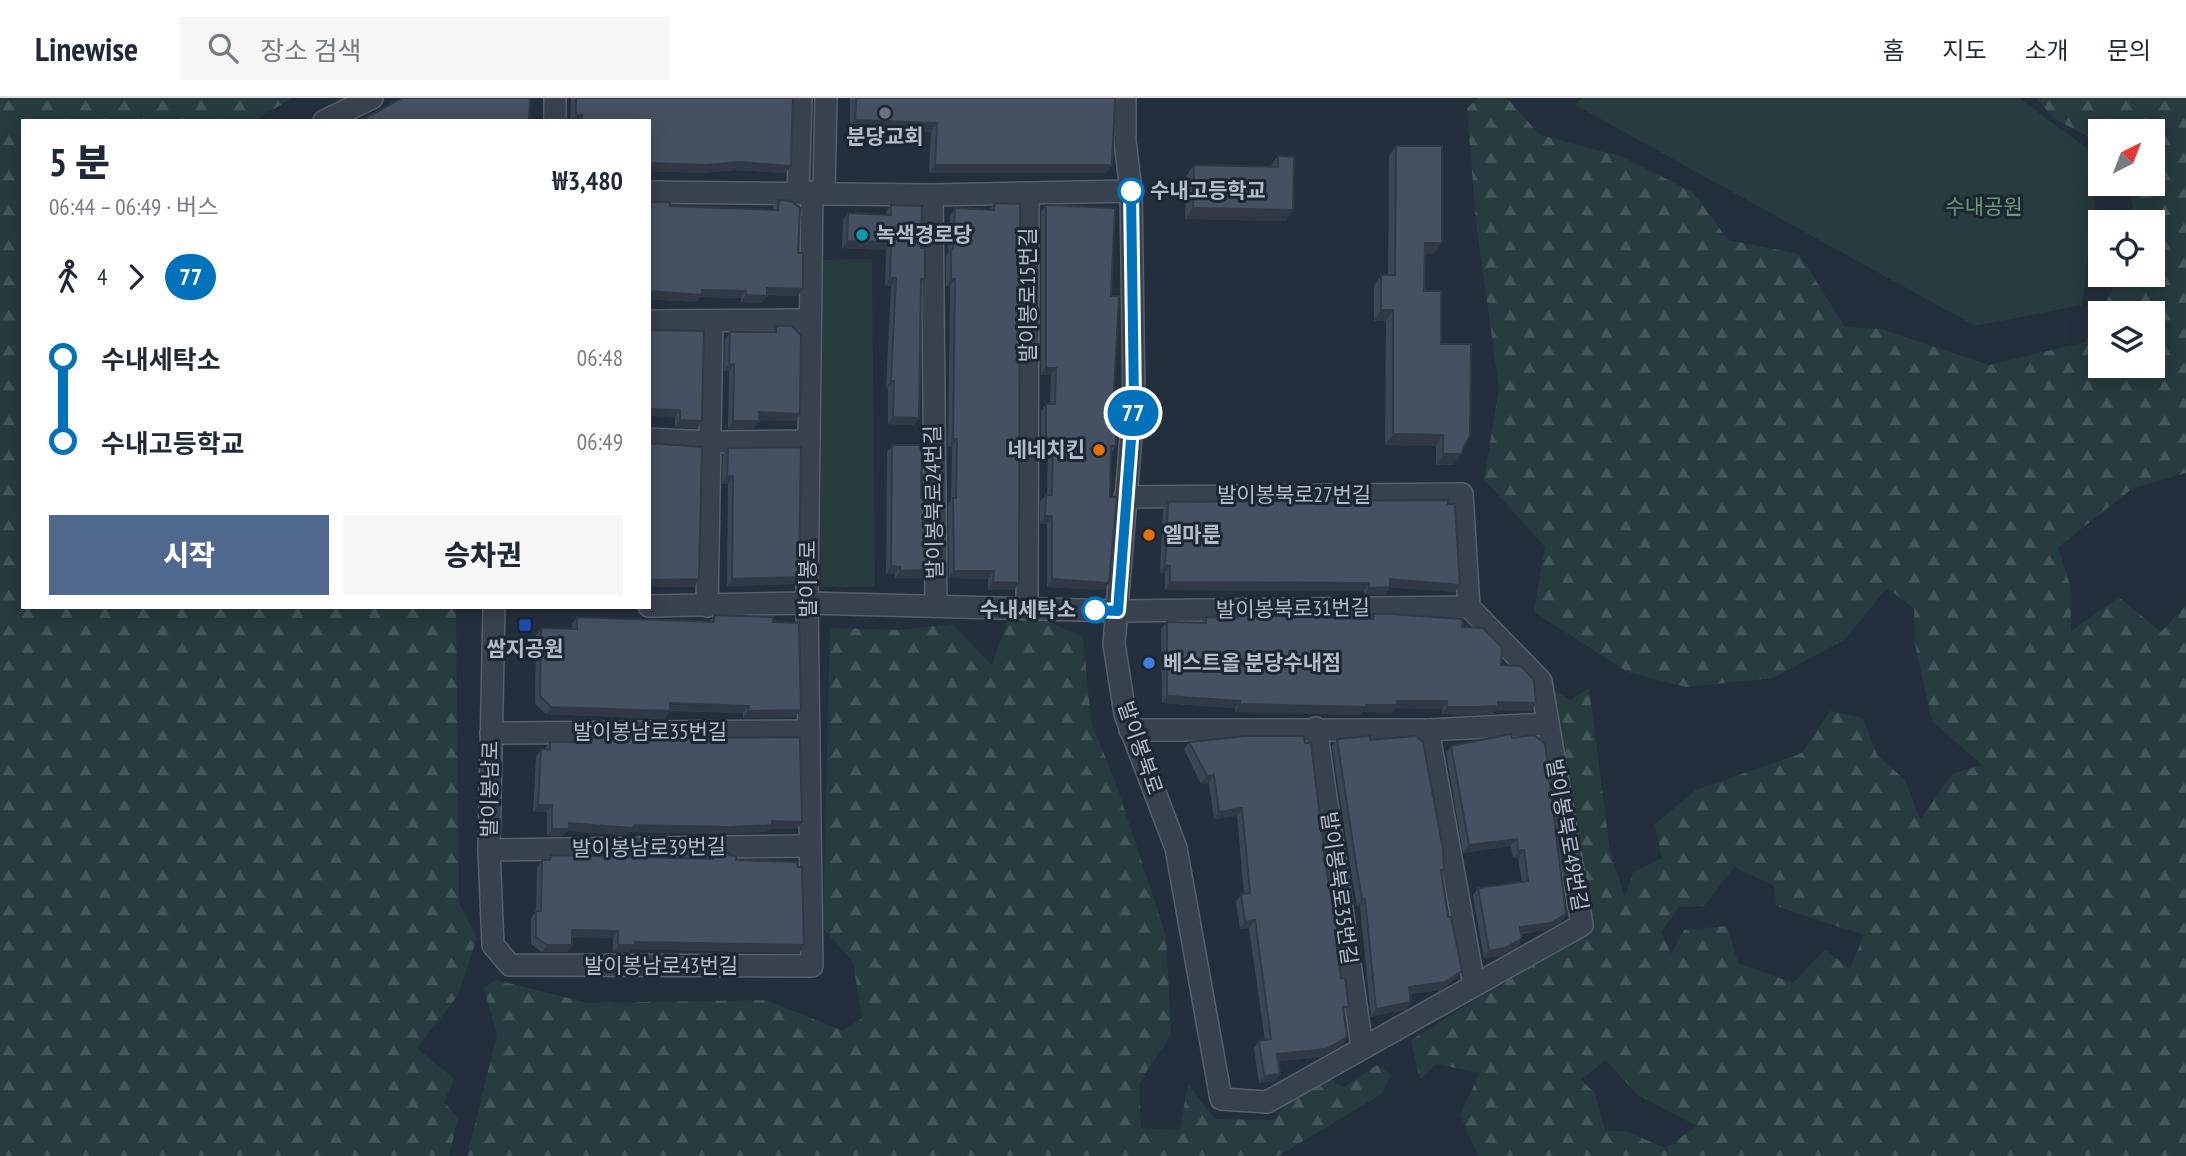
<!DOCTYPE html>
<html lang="ko">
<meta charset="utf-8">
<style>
:root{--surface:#fff;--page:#f6f6f7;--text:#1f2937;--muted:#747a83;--line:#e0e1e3;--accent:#4f688e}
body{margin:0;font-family:"PT Sans Narrow","Noto Sans KR",sans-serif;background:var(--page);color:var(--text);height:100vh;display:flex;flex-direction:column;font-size:26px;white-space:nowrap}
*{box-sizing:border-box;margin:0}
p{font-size:23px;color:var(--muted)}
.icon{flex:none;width:38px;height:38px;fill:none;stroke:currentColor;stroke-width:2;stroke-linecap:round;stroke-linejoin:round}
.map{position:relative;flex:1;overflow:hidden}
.panel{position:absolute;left:21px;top:21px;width:630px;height:490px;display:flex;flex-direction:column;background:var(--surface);border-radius:0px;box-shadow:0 4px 18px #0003}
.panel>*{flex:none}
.badge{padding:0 14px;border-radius:23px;font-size:24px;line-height:46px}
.needle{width:46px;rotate:42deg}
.tools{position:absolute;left:2088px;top:21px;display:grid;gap:14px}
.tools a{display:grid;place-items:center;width:77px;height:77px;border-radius:0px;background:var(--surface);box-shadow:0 4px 18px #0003;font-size:35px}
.map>.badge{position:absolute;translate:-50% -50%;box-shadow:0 0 0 4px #fff}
.legs{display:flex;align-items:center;gap:10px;height:77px;padding:0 28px;font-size:23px}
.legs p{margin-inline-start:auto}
.head{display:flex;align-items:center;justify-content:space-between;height:119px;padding:0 28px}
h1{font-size:38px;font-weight:800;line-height:52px}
.button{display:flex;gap:14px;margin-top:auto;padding:14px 28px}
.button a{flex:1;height:80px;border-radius:0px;background:var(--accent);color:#fff;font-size:28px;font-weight:800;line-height:80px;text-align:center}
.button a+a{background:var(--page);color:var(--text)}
ul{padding:0 28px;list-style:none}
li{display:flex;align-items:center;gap:24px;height:84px;font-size:26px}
li i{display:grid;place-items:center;width:10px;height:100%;margin:0 9px;background:currentColor}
li i::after{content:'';width:18px;height:18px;margin:-9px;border:5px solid;border-radius:50%;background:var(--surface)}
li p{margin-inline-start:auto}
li:first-child i{background:linear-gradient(#0000 50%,currentColor 0)}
li:last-child i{background:linear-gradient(currentColor 50%,#0000 0)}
header{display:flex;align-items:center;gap:42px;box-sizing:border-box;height:98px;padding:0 35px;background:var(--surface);border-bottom:2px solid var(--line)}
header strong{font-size:33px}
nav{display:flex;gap:38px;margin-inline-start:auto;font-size:24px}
.search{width:490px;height:63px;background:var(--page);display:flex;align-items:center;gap:18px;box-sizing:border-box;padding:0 24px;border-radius:0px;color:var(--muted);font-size:26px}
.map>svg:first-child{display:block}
.forest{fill:url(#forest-firs);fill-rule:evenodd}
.green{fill:#263c3f}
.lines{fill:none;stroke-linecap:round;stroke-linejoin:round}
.minor-casing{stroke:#565f6c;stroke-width:24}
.minor{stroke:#38414e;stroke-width:21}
.wall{fill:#3b4654}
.shaded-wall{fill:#303945}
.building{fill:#455162;stroke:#303945;stroke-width:2}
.line-1-casing{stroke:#fff;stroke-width:16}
.line-1{stroke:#0072bc;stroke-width:10}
.worship-dot{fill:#6b7280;stroke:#1d2633;stroke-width:2.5}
.stop-1-dot{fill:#fff;stroke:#0072bc;stroke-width:3.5}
.culture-dot{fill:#0f9aa8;stroke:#1d2633;stroke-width:2.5}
.food-dot{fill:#e8710a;stroke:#1d2633;stroke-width:2.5}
.transit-dot{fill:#1a4fb4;stroke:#1d2633;stroke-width:2.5}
.shop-dot{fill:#3f7fe0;stroke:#1d2633;stroke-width:2.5}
.labels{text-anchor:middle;stroke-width:6;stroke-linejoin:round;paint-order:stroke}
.poi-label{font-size:21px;font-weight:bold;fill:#b4bcc9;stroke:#1d2633;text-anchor:start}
.stop-label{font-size:21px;font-weight:bold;fill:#b4bcc9;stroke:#1d2633;text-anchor:start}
.park-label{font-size:21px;fill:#6b9a76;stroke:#1d2633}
.street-label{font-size:21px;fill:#b4bcc9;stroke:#1d2633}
</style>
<header>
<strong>Linewise</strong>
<div class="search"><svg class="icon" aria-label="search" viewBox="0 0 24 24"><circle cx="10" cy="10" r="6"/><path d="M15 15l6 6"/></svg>장소 검색</div>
<nav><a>홈</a><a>지도</a><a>소개</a><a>문의</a></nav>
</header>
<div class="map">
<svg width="2186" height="1058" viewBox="0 0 2186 1058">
<defs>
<pattern id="forest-firs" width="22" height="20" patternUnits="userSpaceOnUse" patternTransform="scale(1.75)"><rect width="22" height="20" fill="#263c3f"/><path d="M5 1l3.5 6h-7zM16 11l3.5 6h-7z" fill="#435659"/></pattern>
</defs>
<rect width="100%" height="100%" fill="#242f3e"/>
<g class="forest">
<path d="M0,0H292L254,23H23V509H456L459,805L477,840L458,897L417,950L454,981L444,1004L458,1021L449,1058H0Z"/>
<path d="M1479,0H1507L1540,37L1623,59L1694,95L1728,142L1799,156L1845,229L1881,231L1989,267L2085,244L2100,216V268H2152V215H2100L2116,185L2115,177H2152V124H2128L2134,113L2128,86H2152V33H2100V45L2053,20L2036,0H2186V375L2133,390L2058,449L2070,487L2071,533L2119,499L2161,534L2186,507V1058H1478L1460,1017L1480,975L1436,966L1420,981L1411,942L1544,859L1584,818L1550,590L1571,602L1589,590L1610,753L1625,799L1633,774L1662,760L1655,726L1696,692L1802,655L1830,613L1863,620L1877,657L1905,682L1920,722L1952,676L1982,667L1932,623L1915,546L1914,510L1887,490L1844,542L1773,580L1686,589L1628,574L1534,514L1545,449L1484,381L1499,290L1476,124L1467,10ZM1734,769L1774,788L1776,808L1864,837L1850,871L1825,852L1793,885L1738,865L1727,828L1684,832L1671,856L1661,834L1679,809L1704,808ZM1605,962L1638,997L1697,1028L1666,1050L1625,1033H1605L1595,995L1581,982Z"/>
<path d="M1043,521L1083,539L1091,623L1118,692L1166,838L1171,936L1139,985L1141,1030L1180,1032L1188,986L1215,1021L1274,1022L1314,973L1344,989L1377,967L1391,976L1383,995L1278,1058H467L497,937L484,890L496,882L588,905L766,902L843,933L862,920L853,864L823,830L830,530L900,532L952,526L992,567L1007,524Z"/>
</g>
<g class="green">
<path d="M1582,0H2019L2100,60L2082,207L1975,228L1575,7Z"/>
<path d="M872,161L875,489H821L818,162Z"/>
</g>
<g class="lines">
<defs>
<g id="minor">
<path d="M324,23L372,0"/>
<path d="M555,23V0"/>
<path d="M649,94L932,97L1131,93"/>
<path d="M798,94L801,0"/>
<path d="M824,94L826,0"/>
<path d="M932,97L936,508"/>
<path d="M649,223L809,222"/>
<path d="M649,341L709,344L809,343"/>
<path d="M1125,399L1462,396L1469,509L1541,583L1582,827L1267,1004L1221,1001L1176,750L1125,616L1114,546L1134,302L1131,93L1125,43V0"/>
<path d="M649,508L807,505L1118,513L1469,509"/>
<path d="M707,508L712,224"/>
<path d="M494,509L489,752L493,847L510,867L812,868L807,505L812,94"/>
<path d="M1027,509L1028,95"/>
<path d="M1316,630L1362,949"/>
<path d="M1130,632H1428L1548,626"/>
<path d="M1428,632L1474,887"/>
<path d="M491,635L809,633"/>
<path d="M489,752L809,748"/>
</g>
</defs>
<use href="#minor" class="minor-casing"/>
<use href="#minor" class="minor"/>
</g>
<g class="wall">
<path d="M571,0H793L785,75L735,72L701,75L649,73V23H570Z"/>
<path d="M850,0H1115L1106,75H929L931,34L850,31Z"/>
<path d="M1396,48L1434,156H1425L1424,193L1441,246L1454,367H1436V348L1385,347L1386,223H1374V188L1381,177H1388L1389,58Z"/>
<path d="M1278,58L1286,123L1185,121L1186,78L1194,67L1270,69Z"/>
<path d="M779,102L798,198L767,197L762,205L741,204V200L700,199L696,204L649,201V107L651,104L670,108L773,112V109Z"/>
<path d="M995,105L1014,492H988V481L949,480L948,407L951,403L952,349H948L950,188H946V159L948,155L950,118L955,110L990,111Z"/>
<path d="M891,107L921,150L925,181L921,187L919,320L914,327L888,326V290H886L891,188H885L886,152L842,150L843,122L848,115L886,116V114Z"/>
<path d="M1046,107L1111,198L1113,311L1116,348L1111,355L1104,492L1047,489V426H1040V404L1046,397H1047L1048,348H1041V313L1046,306H1050L1051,277H1041V114Z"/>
<path d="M776,228L800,316L795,323L759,322L754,330L728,331L729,273H724L725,242L730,234H772Z"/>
<path d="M649,232L697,330L675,329V319Z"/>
<path d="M892,347L921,400L923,480H895V476H886L887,354Z"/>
<path d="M728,350L794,486L727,488L728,386H722L723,357Z"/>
<path d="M1168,404L1455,494L1390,489L1385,497H1364V493L1165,492V475H1160L1163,412Z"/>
<path d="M1374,516L1462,529L1501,567L1536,605L1531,613L1496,612L1493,616L1470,617L1442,616V611L1395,610L1392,615L1362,614L1361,617L1235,614V610L1162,605L1161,531L1167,524H1202L1206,519L1236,520L1238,517L1370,521Z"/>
<path d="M714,517L773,524L795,619L743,620V615L670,613L665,621L546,616L535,606L536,537L541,530L572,531V526L577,519L710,524Z"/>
<path d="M1511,636L1566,816L1561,824L1546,832L1521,836L1517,849L1500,858L1484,860L1473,797L1478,790L1522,784L1518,760H1513L1511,748L1463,755L1446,655L1451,648Z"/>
<path d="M579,640L797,731H769L766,734L724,736L629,734L626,737L567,733L563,738H547V714H533L536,659L541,651H545L550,644H577Z"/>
<path d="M1337,641L1370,642L1444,772L1442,775L1448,819L1462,873L1456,880L1440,892L1410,896L1411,904L1406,911L1371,919L1360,808H1357L1352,779L1332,648Z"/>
<path d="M1189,644L1327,776L1336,843L1347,939L1342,947L1321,959L1278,963L1280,976L1275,983L1259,985L1254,950L1259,943L1265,942L1249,830L1240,831L1236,804L1241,796H1244L1237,718L1214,721L1209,685L1201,686L1184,651Z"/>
<path d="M713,755L729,757L736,762L804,847L799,855L632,851L630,854H613V840L572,839V847L567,854H542L531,846V820L536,813L537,770L542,762H547L551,757L709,761Z"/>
</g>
<g class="shaded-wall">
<path d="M576,17H582L578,23H571Z"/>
<path d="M855,22L937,25L931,34L850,31Z"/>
<path d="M740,64L791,68L785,75L735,72L701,75L649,73V65Z"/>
<path d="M935,67H1112L1106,75H929Z"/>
<path d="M1193,110L1293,112L1286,123L1185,121Z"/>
<path d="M847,143L891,144L886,152L842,150Z"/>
<path d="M1425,145H1442L1434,156H1417Z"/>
<path d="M890,180H896L891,188H885Z"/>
<path d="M951,181H955L950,188H946Z"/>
<path d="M767,190L803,191L798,198L762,197Z"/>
<path d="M702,192L746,193L741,200L700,199L696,204L649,201V193Z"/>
<path d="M746,197L767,198L762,205L741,204Z"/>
<path d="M1381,212H1393L1386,223H1374Z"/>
<path d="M729,266H734L729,273H724Z"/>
<path d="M1046,270H1056L1051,277H1041Z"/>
<path d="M891,283H894L888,290H886Z"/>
<path d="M649,311L680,312L675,319L649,318Z"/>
<path d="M759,314L800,316L795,323L754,322Z"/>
<path d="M893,319L919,320L914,327L888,326Z"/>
<path d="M680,322L702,323L697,330L675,329Z"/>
<path d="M733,323H759L754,330L728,331Z"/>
<path d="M1393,336L1443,337L1436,348L1385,347Z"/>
<path d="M1046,340H1053L1048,348H1041Z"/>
<path d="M953,341H957L952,349H948Z"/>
<path d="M1443,356H1461L1454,367H1436Z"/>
<path d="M727,378H733L728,386H722Z"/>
<path d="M1045,418H1052L1047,426H1040Z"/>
<path d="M1165,467L1170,468L1165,475H1160Z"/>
<path d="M891,468L900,469L895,476H886Z"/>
<path d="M928,472L923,480H895L900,473Z"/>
<path d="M954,473H994L988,481L949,480Z"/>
<path d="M799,479L794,486L727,488L732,481Z"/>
<path d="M699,481L694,489H649V482Z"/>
<path d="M1052,481L1109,485L1104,492L1047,489Z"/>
<path d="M1390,481L1460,487L1455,494L1385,489Z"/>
<path d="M993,484L1019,485L1014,492H988Z"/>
<path d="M1170,484L1369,485L1364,493L1165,492Z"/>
<path d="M1390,489L1385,497H1364L1369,490Z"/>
<path d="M1167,598L1240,603L1235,610L1162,605Z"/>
<path d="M1397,603H1447L1442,611L1395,610L1392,615L1362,614L1361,617L1235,614L1240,606L1366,607Z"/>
<path d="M1498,604L1536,605L1531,613L1496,612L1493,616L1470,617L1442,616L1447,609Z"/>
<path d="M670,605L749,608L743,615L665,612Z"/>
<path d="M551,609L670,613L665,621L546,616Z"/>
<path d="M801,612L795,619L743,620L748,613Z"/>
<path d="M1214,677L1209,685L1201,686L1207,678Z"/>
<path d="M538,707H552L547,714H533Z"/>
<path d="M1242,710L1237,718L1214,721L1219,714Z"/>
<path d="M772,723L802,724L797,731H769L766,734L724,736L629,734L626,737L567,733L563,738H547L552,731L569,725L634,727Z"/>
<path d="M1517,741L1511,748L1463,755L1469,747Z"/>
<path d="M1524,752L1518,760H1513L1518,753Z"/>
<path d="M1362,801H1365L1360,808H1357Z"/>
<path d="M1566,816L1561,824L1546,832L1515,836L1520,829Z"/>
<path d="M1255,822L1249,830L1240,831L1245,824Z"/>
<path d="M572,832L618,833L613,840L567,839Z"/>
<path d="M1522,841L1517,849L1500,858L1484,860L1489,853Z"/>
<path d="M635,844L804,847L799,855L632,851L630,854H613L618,847Z"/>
<path d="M547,847H572L567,854H542Z"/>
<path d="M1462,873L1456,880L1440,892L1404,897L1409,889Z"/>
<path d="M1411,904L1406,911L1371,919L1376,911Z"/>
<path d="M1347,939L1342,947L1321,959L1272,964L1277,956Z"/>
<path d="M1280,976L1275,983L1259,985L1264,978Z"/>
</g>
<g class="building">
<path d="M402,0H530L529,23H360Z"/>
<path d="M576,0H793L791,68L740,64L706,67L649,65V23H582V17H576Z"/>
<path d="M856,0H1115L1112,67H935L937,25L855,22Z"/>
<path d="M1396,48H1442V145H1425L1424,193H1441V246H1471L1470,337L1461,356H1443V337L1393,336V212H1381V177H1395Z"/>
<path d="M1278,58L1294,59L1293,112L1193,110L1194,67L1278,69Z"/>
<path d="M779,102L791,103L800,110L798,155H803V191L767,190V198L746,197V193L702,192V197L649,193V109H651V104H670V108L778,112Z"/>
<path d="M995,105L1020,106L1019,485L993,484L994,473H954L953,400H956L957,341H953L955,181H951V151H953L955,110L994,112Z"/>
<path d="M891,107L922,108L921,150H925V181H921L919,320L893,319L894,283H891L896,180H890L891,144L847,143L848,115L891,117Z"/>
<path d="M1046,107L1115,110L1111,198H1119L1113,311H1116V348H1111L1110,399H1117L1109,485L1052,481V418H1045L1046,397H1052L1053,340H1046V306H1055L1056,270H1046Z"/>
<path d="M776,228H792L801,237L800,316L759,314V323H733L734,266H729L730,234H776Z"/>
<path d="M649,232L704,233L702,323L680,322V312L649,311Z"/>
<path d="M649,345L702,349L699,481L649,482Z"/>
<path d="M892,347H922L921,400H927L928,472L900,473V469L891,468Z"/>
<path d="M801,349L799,479L732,481L733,378H727L728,350Z"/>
<path d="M1448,402V406H1455L1460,487L1390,481V489L1369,490V485L1170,484V468L1165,467L1168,404Z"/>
<path d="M1374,516H1390L1463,521L1462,529L1483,530L1502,549L1501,567L1521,568L1534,582L1536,605L1498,604V608L1476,609H1447V603H1397V607H1366V609L1240,606V603L1167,598V524L1206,525V519L1238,520V517L1373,521Z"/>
<path d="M714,517L773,519V524L799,525L801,612L748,613L749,608L670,605V613L551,609L540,598L541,530L577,531V519L714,524Z"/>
<path d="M1511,636L1512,640L1534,637L1545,646L1566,816L1551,825L1520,829L1522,841L1505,850L1489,853L1478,790L1528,783L1524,752L1518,753L1517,741L1469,747L1451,648Z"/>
<path d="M1245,638H1304L1305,645H1311L1327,776L1339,839L1336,840L1341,880H1345L1349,909H1343L1347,939L1326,951L1277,956L1280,976L1264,978L1259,943L1271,941L1255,822L1245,824L1241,796L1250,795L1242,710L1219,714L1214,677L1207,678L1189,644Z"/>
<path d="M1370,638V642L1416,638L1423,644L1443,751L1444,772H1441L1448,819H1451L1462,873L1445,884L1409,889L1411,904L1376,911L1365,801H1362L1357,772L1337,641Z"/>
<path d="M800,639L802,724L772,723V727L729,729L634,727L632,730L569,725V731H552V707H538L541,651L550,652V644H579V640Z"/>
<path d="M713,755H729V757L736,758V762L797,764V769H802L804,847L635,844V847H618V833L572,832V847H547L536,839V813H541L542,762H550L551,757L713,761Z"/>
</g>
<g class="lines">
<defs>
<path id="line-1" d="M1095,512L1118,513L1134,302L1131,93"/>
</defs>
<use href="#line-1" class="line-1-casing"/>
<use href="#line-1" class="line-1"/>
</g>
<circle class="worship-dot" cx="885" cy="15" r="7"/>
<g class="stop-1-dot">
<circle cx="1131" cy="93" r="12"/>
<circle cx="1095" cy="512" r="12"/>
</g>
<circle class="culture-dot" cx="862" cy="137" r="7"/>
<g class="food-dot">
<circle cx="1099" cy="352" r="7"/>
<circle cx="1149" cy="437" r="7"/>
</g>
<rect class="transit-dot" x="518" y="520" width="14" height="14" rx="3.5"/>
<circle class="shop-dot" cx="1149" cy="565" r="7"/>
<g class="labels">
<g class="poi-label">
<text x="885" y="46" text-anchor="middle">분당교회</text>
<text x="876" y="144">녹색경로당</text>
<text x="1085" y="359" text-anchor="end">네네치킨</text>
<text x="1163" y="444">엘마룬</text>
<text x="525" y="558" text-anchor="middle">쌈지공원</text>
<text x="1163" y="572">베스트올 분당수내점</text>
</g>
<g class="stop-label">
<text x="1150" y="100">수내고등학교</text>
<text x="1076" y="519" text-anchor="end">수내세탁소</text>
</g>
<g class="park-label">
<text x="1984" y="116">수내공원</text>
</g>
<g class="street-label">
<text transform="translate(1028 197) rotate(-90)" y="7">발이봉로15번길</text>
<text x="1294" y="404">발이봉북로27번길</text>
<text transform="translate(934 404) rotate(-91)" y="7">발이봉북로24번길</text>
<text transform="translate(808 481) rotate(-90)" y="7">발이봉로</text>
<text transform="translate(1293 511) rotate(-1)" y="7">발이봉북로31번길</text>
<text x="650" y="641">발이봉남로35번길</text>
<text transform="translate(1140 650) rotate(71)" y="7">발이봉북로</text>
<text transform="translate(490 691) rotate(-89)" y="7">발이봉남로</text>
<text transform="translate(1567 737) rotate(80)" y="7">발이봉북로49번길</text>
<text transform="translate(649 750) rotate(-1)" y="7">발이봉남로39번길</text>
<text transform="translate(1339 790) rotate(82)" y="7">발이봉북로35번길</text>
<text x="661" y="875">발이봉남로43번길</text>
</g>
</g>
</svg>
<div class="tools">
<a><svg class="needle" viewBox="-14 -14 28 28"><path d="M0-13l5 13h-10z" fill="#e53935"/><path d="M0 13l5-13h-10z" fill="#747a83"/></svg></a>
<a><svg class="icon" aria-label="locate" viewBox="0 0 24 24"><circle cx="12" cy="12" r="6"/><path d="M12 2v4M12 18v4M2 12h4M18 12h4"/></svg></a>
<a><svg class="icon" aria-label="layers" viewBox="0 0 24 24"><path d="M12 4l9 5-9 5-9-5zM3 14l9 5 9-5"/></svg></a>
</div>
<b class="badge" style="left:1133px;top:315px;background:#0072bc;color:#fff">77</b>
<section class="panel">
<div class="head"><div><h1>5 분</h1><p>06:44 – 06:49 · 버스</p></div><b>₩3,480</b></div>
<div class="legs"><svg class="icon" aria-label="walk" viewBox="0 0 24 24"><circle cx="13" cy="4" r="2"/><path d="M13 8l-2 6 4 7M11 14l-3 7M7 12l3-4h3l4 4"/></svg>4<svg class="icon" aria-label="forward" viewBox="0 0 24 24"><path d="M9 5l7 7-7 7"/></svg><b class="badge" style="background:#0072bc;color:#fff">77</b></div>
<ul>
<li><i style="color:#0072bc"></i><b>수내세탁소</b><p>06:48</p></li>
<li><i style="color:#0072bc"></i><b>수내고등학교</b><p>06:49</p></li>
</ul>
<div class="button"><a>시작</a><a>승차권</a></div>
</section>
</div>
